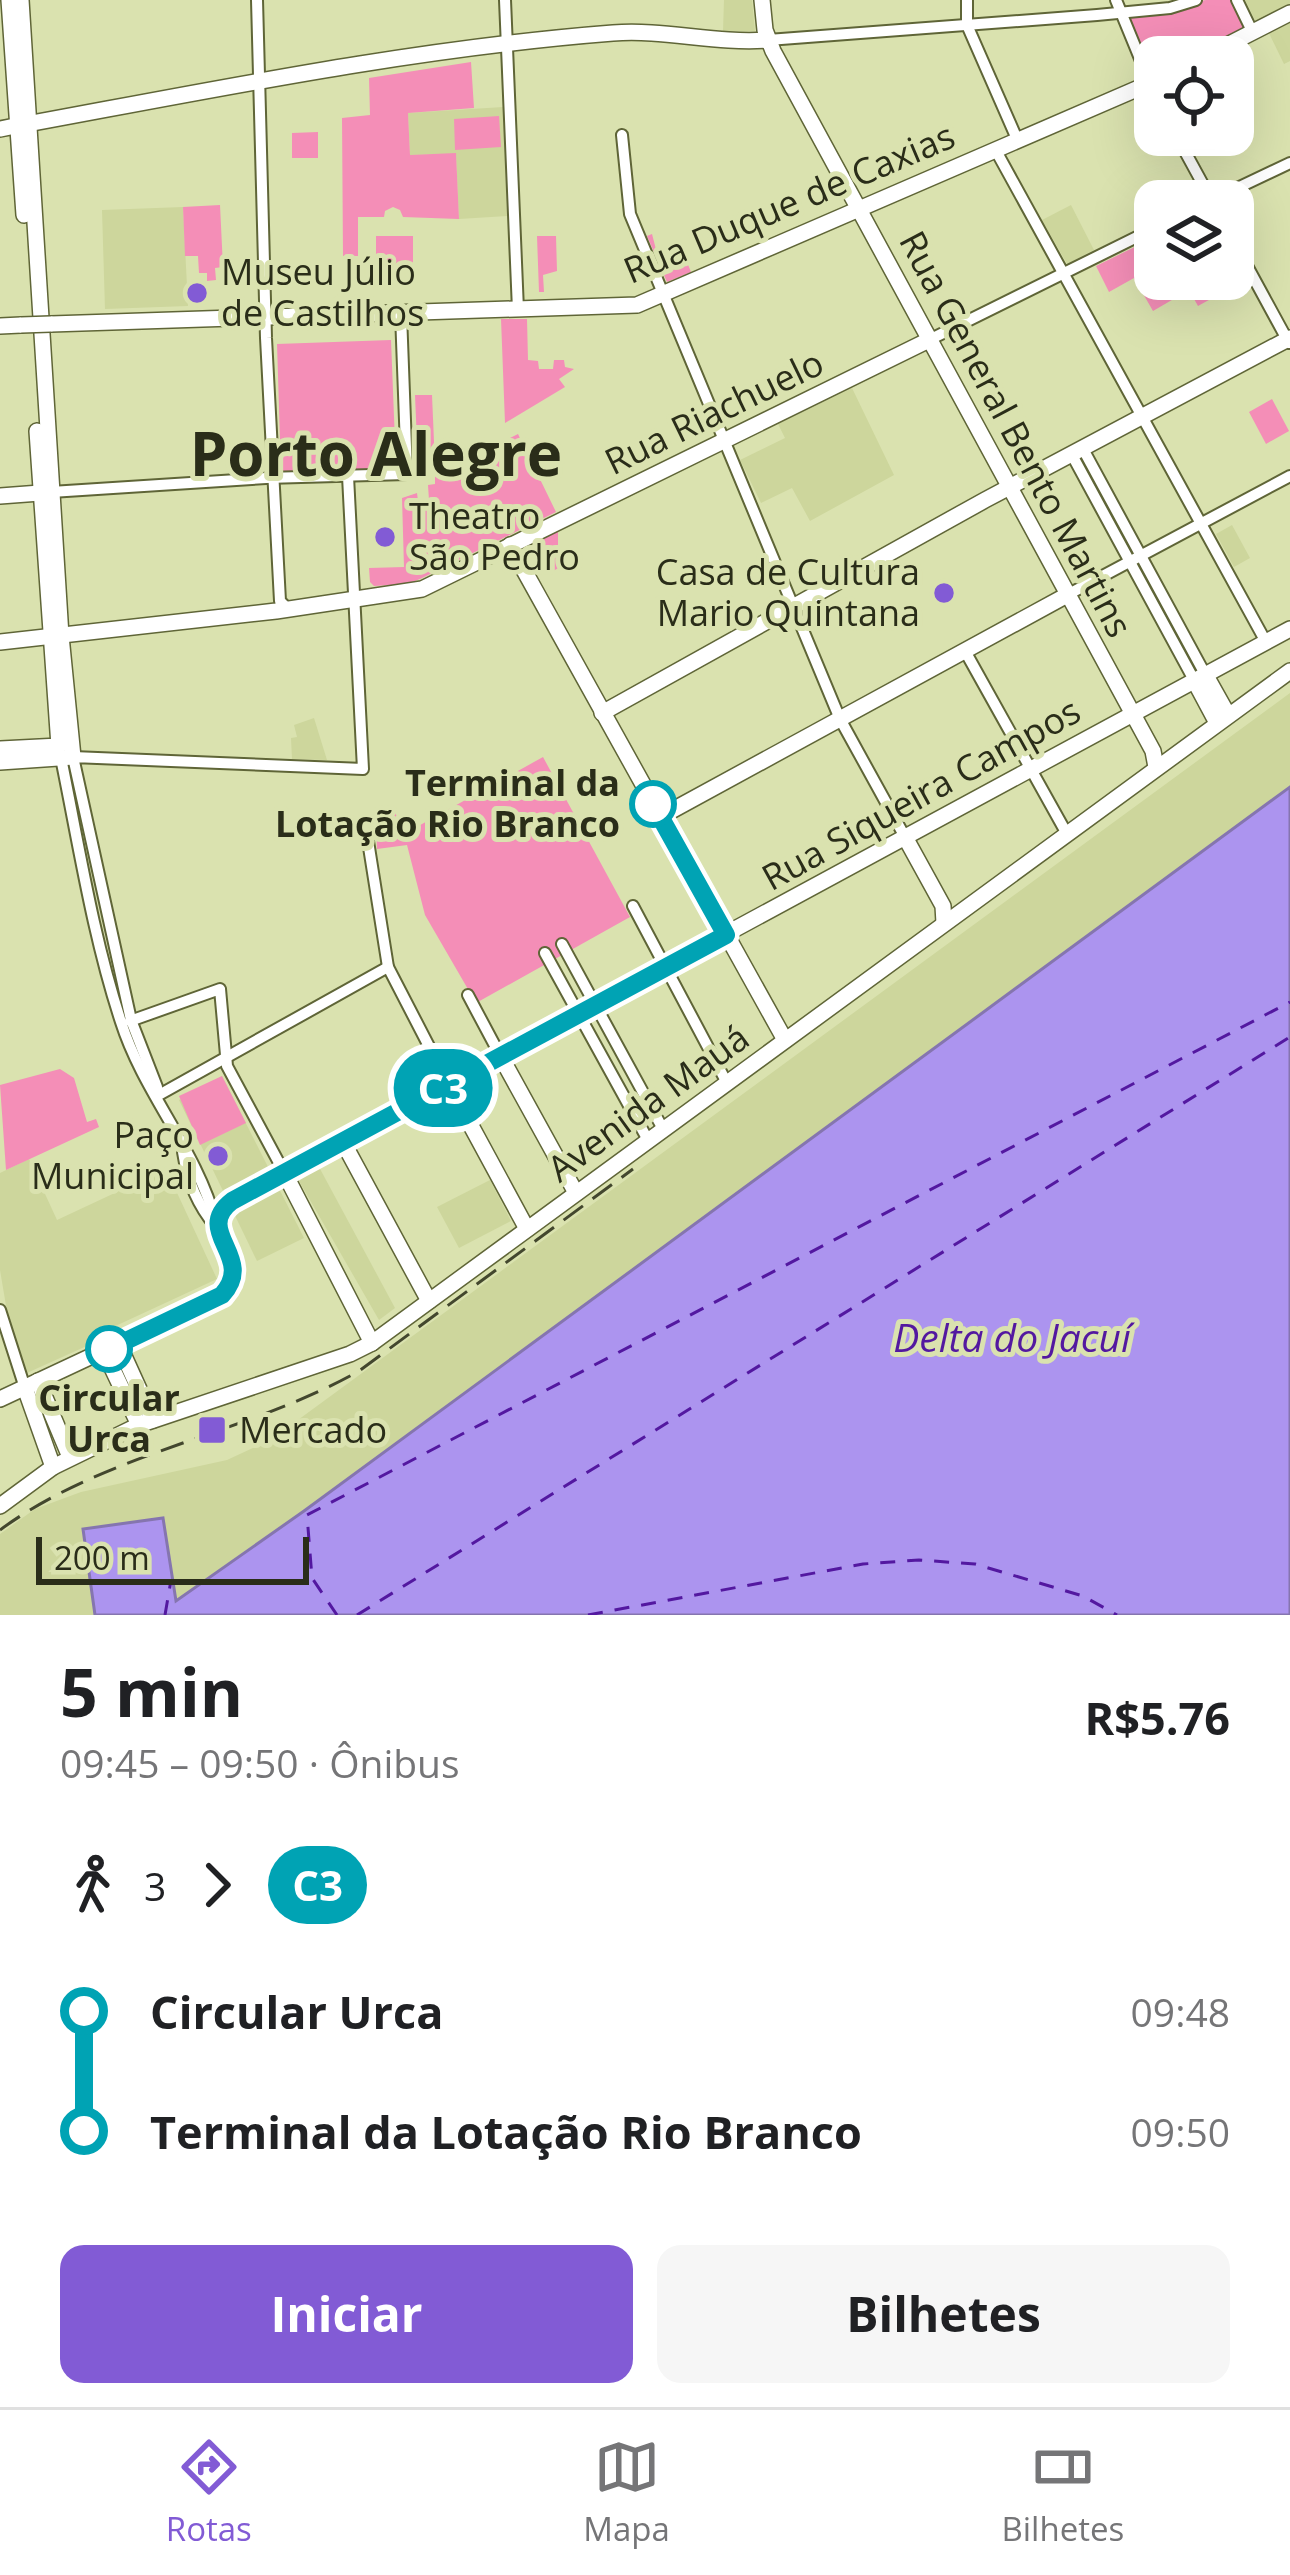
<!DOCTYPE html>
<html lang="pt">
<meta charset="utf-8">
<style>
:root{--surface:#fff;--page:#f6f6f6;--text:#202124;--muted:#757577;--line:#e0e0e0;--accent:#825bd5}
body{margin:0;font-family:"Open Sans",sans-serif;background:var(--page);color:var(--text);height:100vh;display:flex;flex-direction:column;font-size:45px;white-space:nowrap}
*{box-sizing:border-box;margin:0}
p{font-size:39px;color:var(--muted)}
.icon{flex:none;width:66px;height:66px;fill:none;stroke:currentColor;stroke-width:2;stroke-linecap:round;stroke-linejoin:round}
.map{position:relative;height:1615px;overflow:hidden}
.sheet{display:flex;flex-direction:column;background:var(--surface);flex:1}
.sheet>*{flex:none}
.badge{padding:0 24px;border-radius:39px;font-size:42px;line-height:78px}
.buttons{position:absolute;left:1134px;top:36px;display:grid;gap:24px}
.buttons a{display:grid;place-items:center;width:120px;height:120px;border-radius:24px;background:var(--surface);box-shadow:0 12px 48px #0002;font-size:60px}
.scale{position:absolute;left:36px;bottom:30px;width:273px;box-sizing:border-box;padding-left:12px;border:6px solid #2a2d19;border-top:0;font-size:33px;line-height:42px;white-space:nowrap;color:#2a2d19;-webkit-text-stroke:9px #dae2af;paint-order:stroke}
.map>.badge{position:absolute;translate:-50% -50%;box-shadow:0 0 0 6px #fff}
.legs{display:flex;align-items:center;gap:18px;height:132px;padding:0 60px;font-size:39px}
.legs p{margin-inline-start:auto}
.head{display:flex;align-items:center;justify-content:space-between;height:204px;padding:0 60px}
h1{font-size:66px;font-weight:700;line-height:90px}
.cta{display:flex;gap:24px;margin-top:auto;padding:24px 60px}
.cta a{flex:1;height:138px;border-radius:24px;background:var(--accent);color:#fff;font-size:48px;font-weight:700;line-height:138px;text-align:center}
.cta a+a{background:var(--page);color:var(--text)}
ul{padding:0 60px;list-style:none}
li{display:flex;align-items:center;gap:42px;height:120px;font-size:45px}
li i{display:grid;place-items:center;width:18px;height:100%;margin:0 15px;background:currentColor}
li i::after{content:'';width:30px;height:30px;margin:-15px;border:9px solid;border-radius:50%;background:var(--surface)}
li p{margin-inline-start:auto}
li:first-child i{background:linear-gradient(#0000 50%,currentColor 0)}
li:last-child i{background:linear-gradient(currentColor 50%,#0000 0)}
.dock{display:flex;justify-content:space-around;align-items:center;height:168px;border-top:3px solid var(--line);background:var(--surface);font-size:33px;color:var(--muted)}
.dock a{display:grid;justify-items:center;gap:6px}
.dock .current{color:var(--accent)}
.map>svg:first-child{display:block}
.built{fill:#cdd69c}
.green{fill:#f48eb7}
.water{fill:#ac94ef;stroke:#8575af;stroke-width:3}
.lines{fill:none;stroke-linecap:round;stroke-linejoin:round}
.ferry{stroke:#5318a0;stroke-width:3;stroke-dasharray:15 12;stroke-linecap:butt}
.street-casing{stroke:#5f6537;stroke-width:14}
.secondary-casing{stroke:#5f6537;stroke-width:18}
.street{stroke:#fff;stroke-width:10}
.secondary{stroke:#fff;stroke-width:15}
.rail{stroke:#43472e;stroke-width:3;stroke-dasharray:24 12;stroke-linecap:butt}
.secondary-bridge-casing{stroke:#5f6537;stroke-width:18;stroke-linecap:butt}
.secondary-bridge{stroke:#fff;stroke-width:15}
.line-1-casing{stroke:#fff;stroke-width:27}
.line-1{stroke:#00a3b4;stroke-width:18}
.poi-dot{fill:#825bd5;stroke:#dae2af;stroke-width:4.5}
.stop-1-dot{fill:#fff;stroke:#00a3b4;stroke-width:6}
.labels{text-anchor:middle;stroke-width:10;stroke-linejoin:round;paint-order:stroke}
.street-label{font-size:36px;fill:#2a2d19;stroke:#dae2af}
.poi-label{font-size:36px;fill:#2a2d19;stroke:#dae2af;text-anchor:start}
.stop-label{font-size:36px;font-weight:bold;fill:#2a2d19;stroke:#dae2af;text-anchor:end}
.water-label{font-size:39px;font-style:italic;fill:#5318a0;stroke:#dae2af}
.town-label{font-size:60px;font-weight:bold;fill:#2a2d19;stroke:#dae2af}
</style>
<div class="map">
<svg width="1290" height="1615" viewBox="0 0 1290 1615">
<rect width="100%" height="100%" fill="#dae2af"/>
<g class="built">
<path d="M724,0H752L755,31H723Z"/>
<path d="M1245,0H1290V5L1256,22Z"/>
<path d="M1290,21V61L1284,64L1268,31Z"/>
<path d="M503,107L507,216L459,219L456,154L410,155L408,113Z"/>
<path d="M1071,205L1094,250L1067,264L1042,220Z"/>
<path d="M183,207L188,306L105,309L102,210Z"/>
<path d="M852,388L894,475L810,521L792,488L761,503L740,460L785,438L778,424Z"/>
<path d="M1232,525L1250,558L1234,567L1216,534Z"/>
<path d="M1290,693V787L304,1511L175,1602L163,1518L83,1530L95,1615H0V1534L35,1509L81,1492L227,1460L272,1439Z"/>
<path d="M314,718L327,760L292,759L291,738L297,737L294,725Z"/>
<path d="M222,1076L304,1238L257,1261L179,1100Z"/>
<path d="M29,1159L57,1220L166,1169L217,1279L109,1329L111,1335L18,1377L0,1270V1173Z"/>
<path d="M319,1167L395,1308L379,1320L299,1181Z"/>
<path d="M490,1180L511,1221L459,1248L437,1207Z"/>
</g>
<g class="green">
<path d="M1206,0H1233L1249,30L1195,57H1155V77L1150,79L1124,15Z"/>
<path d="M471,62L474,108L408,113L410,155L456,153L459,219L403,217L400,210L393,207L385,211L384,217H358V256H343L342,118L370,115L369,78Z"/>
<path d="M499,116L501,147L455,150L454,119Z"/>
<path d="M318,132V158H292V133Z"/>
<path d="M220,205L223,267L215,268L216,280L207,281V273H199L198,256H185L183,207Z"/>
<path d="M652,234L659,261L677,264L682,257L678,240L691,272L667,282L647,236Z"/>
<path d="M376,236H413V271L376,272Z"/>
<path d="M537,236H556L557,271L543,275L544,292H539Z"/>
<path d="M1155,237V279H1233V258L1245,280L1198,306L1189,290L1153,311L1134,278L1109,292L1096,266Z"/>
<path d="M501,319H527L528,360L538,361L539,369H553L554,360H564L565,367L574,369L559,379L565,387L505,423Z"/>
<path d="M391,340L396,468L281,472L277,344Z"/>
<path d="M415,395H432L435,465L418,466Z"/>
<path d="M1272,399L1289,431L1266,444L1249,412Z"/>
<path d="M518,434L556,512L420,579L407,584L374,586L370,582L369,568L404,567L402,498L417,493L418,501L429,500L428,485L435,484V476Z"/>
<path d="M558,528V548L564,565L553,571L534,538Z"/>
<path d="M543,757L630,917L476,1003L425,915L407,845L377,849L376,823L395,812L404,834Z"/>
<path d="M60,1069L74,1078L87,1122L96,1119L99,1127L6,1170L0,1085Z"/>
<path d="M222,1076L246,1123L200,1145L179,1096Z"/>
</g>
<path class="water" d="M1290,787V1615H95L83,1529L163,1518L176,1601L304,1511Z"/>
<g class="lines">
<g class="ferry">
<path d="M165,1615L171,1580"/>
<path d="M337,1615L312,1578L307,1515L1290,1002"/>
<path d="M357,1615L1290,1037"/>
<path d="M588,1615L863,1564L919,1560L975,1564L1083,1596L1117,1615"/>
</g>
<defs>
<g id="street">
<path d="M257,0L266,338L280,601L288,609"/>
<path d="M505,0L518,310"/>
<path d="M967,0V25L1017,139"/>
<path d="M1116,0L1155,95"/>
<path d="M1237,0L1253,33"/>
<path d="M768,40L1097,15L1170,8L1196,0"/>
<path d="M622,135L630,214L840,719L905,837"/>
<path d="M1176,135L1212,201"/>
<path d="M995,149L1266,642"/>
<path d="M1210,201L1290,163"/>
<path d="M1233,240L1289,343"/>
<path d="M931,339L1155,228"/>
<path d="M1083,449L1205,674"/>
<path d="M1072,455L1194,680"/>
<path d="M51,492L266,478L407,474L401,314"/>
<path d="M1069,594L1290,476"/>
<path d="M965,651L1067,834"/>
<path d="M61,758C79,846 93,937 121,1022C144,1094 197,1150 216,1223"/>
<path d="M368,841L388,967L449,1085"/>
<path d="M633,906L727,1083"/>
<path d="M562,944L663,1129"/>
<path d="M545,953L648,1140"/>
<path d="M468,995L501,1057"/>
<path d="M130,1021L220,989L227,1066L285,1174"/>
<path d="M157,1096V1087L131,1020L73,757L363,769L348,476"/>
<path d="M157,1096L388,967"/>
<path d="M183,1152C187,1179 198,1206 216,1227"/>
<path d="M0,1310L25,1388"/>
</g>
<g id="secondary">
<path d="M9,0L24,215"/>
<path d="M762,0L765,30L773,51L1153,751L1156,767"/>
<path d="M1204,57L1290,13"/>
<path d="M0,129C203,92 407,49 613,33C665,29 715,44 768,40"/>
<path d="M51,324L637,305L1155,81"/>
<path d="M0,326L21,325"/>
<path d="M0,496L40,493"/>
<path d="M510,545L785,1040"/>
<path d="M0,642L276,611L422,589L931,339"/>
<path d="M1205,674L1228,715"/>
<path d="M1194,680L1217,723"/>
<path d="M602,713L985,500L1290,338"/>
<path d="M0,749L59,746L37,431"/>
<path d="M0,762L73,757L61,636L21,0"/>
<path d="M660,817L1069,594"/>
<path d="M905,837L943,906L944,923"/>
<path d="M501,1057L576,1193"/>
<path d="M449,1085L527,1229"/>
<path d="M343,1142L429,1301"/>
<path d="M285,1174L372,1343"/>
<path d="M119,1345L153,1420"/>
<path d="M104,1351L139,1425"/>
<path d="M38,1381L70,1457"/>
<path d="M25,1388L53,1467"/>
<path d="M0,1399L222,1295C248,1267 218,1249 218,1218L232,1201L1290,629"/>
<path d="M0,1506L53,1467L139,1425L350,1354L372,1343L1290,671"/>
</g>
</defs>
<use href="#street" class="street-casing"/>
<use href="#secondary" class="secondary-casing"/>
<use href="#street" class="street"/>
<use href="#secondary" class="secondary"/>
<path class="rail" d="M0,1530C106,1452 245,1435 359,1371L633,1169"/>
<defs>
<path id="secondary-bridge" d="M21,325L51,324"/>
</defs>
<use href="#secondary-bridge" class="secondary-bridge-casing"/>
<use href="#secondary-bridge" class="secondary-bridge"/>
</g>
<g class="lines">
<defs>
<path id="line-1" d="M109,1349L222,1295C257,1257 192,1232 232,1201L726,935L653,804"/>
</defs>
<use href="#line-1" class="line-1-casing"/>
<use href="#line-1" class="line-1"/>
</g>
<g class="poi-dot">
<circle cx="197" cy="293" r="12"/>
<circle cx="385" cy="537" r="12"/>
<circle cx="944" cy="593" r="12"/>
<circle cx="218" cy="1156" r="12"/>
<rect x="197" y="1415" width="30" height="30" rx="6"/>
</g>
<g class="stop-1-dot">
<circle cx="653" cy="804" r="21"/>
<circle cx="109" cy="1349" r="21"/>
</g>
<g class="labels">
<g class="street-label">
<text transform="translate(789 203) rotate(-23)" y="13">Rua Duque de Caxias</text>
<text transform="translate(714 412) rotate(-26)" y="13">Rua Riachuelo</text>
<text transform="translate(1016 434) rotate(62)" y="13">Rua General Bento Martins</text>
<text transform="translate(921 794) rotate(-29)" y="13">Rua Siqueira Campos</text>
<text transform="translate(648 1103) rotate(-36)" y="13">Avenida Mauá</text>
</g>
<g class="poi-label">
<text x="221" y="285">Museu Júlio<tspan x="221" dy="41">de Castilhos</tspan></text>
<text x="409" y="529">Theatro<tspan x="409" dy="41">São Pedro</tspan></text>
<text x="920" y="585" text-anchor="end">Casa de Cultura<tspan x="920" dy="41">Mario Quintana</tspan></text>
<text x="194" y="1148" text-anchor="end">Paço<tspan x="194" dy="41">Municipal</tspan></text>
<text x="239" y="1443">Mercado</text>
</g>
<g class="stop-label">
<text x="620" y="796">Terminal da<tspan x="620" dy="41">Lotação Rio Branco</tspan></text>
<text x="109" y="1411" text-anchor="middle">Circular<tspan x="109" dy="41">Urca</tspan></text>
</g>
<g class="water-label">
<text x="1012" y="1352">Delta do Jacuí</text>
</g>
<g class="town-label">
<text x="376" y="476">Porto Alegre</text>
</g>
</g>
</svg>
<div class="buttons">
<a><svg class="icon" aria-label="locate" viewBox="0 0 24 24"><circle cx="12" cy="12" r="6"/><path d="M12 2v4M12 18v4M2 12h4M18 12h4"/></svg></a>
<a><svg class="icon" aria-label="layers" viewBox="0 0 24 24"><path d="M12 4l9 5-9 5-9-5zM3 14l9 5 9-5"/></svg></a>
</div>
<div class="scale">200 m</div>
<b class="badge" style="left:443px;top:1088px;background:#00a3b4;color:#fff">C3</b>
</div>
<section class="sheet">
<div class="head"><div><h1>5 min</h1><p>09:45 – 09:50 · Ônibus</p></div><b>R$5.76</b></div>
<div class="legs"><svg class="icon" aria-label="walk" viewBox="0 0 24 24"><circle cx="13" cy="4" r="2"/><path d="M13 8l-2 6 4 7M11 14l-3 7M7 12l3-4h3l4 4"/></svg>3<svg class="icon" aria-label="forward" viewBox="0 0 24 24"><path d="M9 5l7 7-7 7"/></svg><b class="badge" style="background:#00a3b4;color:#fff">C3</b></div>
<ul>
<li><i style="color:#00a3b4"></i><b>Circular Urca</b><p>09:48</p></li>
<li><i style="color:#00a3b4"></i><b>Terminal da Lotação Rio Branco</b><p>09:50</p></li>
</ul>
<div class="cta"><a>Iniciar</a><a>Bilhetes</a></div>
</section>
<nav class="dock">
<a class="current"><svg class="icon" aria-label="directions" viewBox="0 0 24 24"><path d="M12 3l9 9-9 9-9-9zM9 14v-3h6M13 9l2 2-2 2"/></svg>Rotas</a>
<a><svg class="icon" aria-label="map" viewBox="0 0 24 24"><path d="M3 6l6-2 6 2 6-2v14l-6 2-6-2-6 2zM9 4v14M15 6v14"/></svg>Mapa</a>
<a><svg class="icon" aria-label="tickets" viewBox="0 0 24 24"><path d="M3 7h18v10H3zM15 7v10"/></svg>Bilhetes</a>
</nav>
